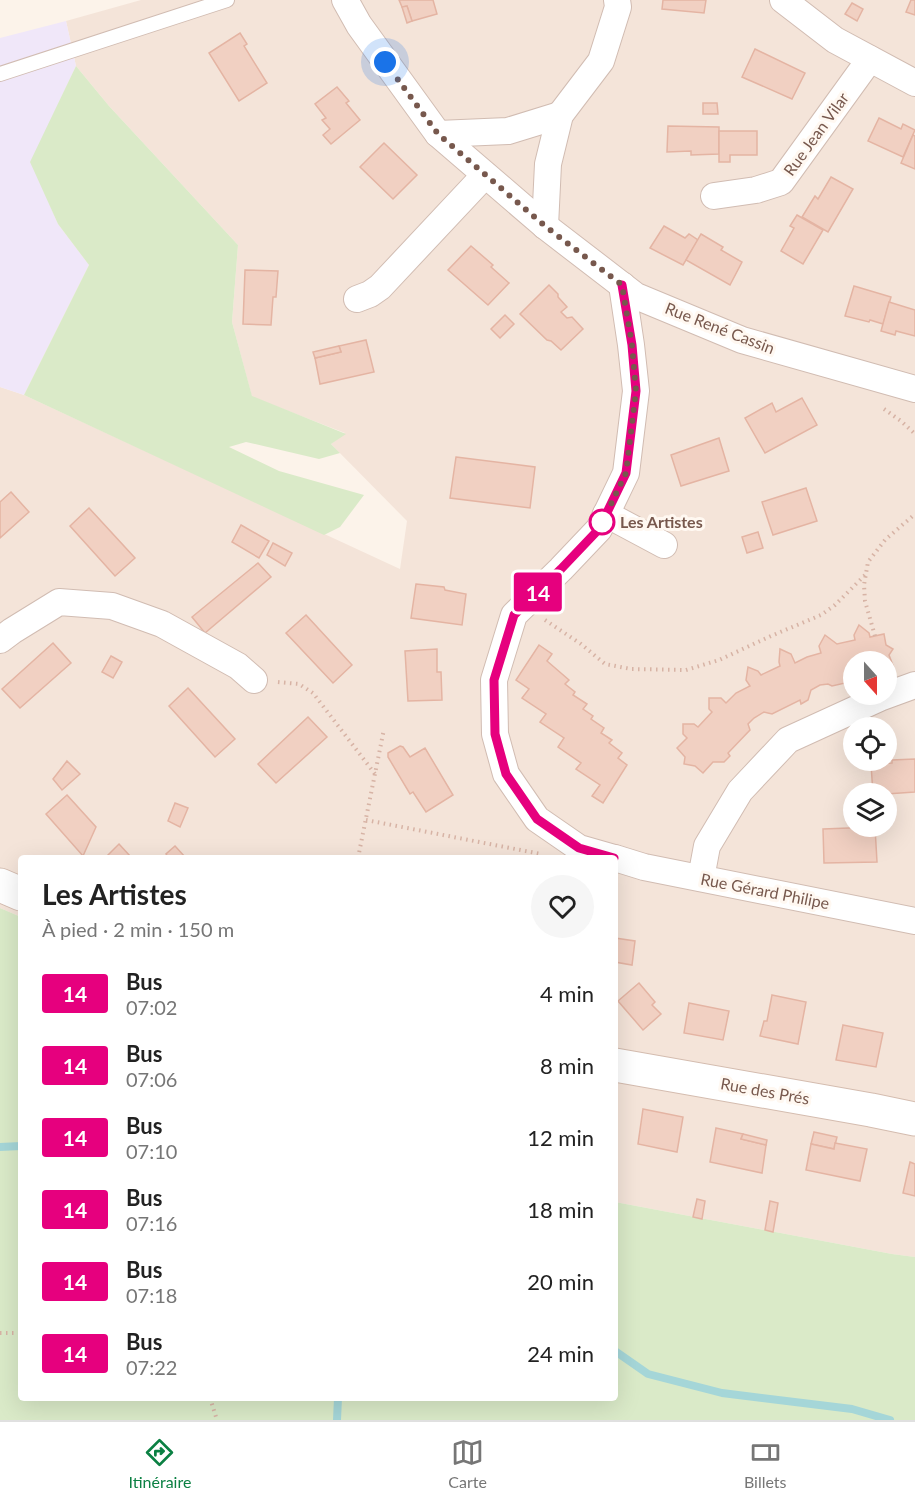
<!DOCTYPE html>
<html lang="fr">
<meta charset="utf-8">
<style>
:root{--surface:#fff;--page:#f6f6f6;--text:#222;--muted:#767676;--line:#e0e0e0;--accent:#0b8043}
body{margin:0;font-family:Lato,sans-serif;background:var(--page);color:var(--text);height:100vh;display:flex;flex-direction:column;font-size:22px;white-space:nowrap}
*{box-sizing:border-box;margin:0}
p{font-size:20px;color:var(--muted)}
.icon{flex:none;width:33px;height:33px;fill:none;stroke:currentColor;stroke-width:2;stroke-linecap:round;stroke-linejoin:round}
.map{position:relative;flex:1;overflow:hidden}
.details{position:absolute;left:18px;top:855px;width:600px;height:546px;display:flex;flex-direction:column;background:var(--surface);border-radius:6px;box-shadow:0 6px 24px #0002}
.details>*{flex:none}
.badge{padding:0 12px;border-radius:4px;font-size:21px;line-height:39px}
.needle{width:39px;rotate:159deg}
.controls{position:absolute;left:843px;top:651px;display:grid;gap:12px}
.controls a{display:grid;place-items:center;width:54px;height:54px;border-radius:50%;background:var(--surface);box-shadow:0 6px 24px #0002;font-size:30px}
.you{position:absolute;width:30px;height:30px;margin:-15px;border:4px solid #fff;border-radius:50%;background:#1a73e8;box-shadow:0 0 0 9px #1a73e833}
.map>.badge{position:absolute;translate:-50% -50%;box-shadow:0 0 0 3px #fff}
.round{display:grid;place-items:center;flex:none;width:63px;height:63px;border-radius:32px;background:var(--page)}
.overview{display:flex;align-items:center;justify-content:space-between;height:102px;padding:0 24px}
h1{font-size:28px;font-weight:700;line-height:45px}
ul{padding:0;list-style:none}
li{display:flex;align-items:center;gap:18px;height:72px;padding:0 24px}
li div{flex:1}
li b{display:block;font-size:22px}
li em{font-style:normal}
li .badge{min-width:66px;font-weight:700;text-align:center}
.menu{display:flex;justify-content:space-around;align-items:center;height:84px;border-top:2px solid var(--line);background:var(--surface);font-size:16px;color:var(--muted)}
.menu a{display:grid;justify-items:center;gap:3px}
.menu .current{color:var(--accent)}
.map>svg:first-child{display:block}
.residential{fill:#f4e4d9;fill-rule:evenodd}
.education{fill:#f0e7f9}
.green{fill:#daeac8}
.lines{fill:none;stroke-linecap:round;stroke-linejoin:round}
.stream{stroke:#a5d6d8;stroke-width:8}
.building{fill:#f1d0c2;stroke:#e4b4a3;stroke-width:1.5}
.lane-casing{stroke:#d1bcb2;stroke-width:16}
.street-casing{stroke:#d1bcb2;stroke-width:28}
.secondary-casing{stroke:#d4bcaf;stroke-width:35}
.path{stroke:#d7b3a5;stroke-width:4;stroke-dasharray:1.5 4.5;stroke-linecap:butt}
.lane{stroke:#fff;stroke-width:14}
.street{stroke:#fff;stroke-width:26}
.secondary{stroke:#fff;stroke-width:33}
.line-casing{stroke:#fff;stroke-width:14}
.line{stroke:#e6007e;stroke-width:9}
.walk{stroke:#77584d;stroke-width:6;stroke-dasharray:0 10.8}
.stop-dot{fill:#fff;stroke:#e6007e;stroke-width:3}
.labels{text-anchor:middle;stroke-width:6;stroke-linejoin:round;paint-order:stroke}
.street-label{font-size:16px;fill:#77584d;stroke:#fff8f1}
.stop-label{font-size:16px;font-weight:bold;fill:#77584d;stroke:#fff8f1;text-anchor:start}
</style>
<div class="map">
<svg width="915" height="1420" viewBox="0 0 915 1420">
<rect width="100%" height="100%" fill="#fcf3ea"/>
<path class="residential" d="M141,0H915V1257L892,1254L615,1202V858H21V917L0,908V387L24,395L400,569L407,521L331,444L345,433L252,397L232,322L238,245L109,106L76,66L66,21ZM854,662H886V694H854ZM854,728H886V760H854ZM854,794H886V826H854Z"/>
<path class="education" d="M66,21L76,66L31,162L58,224L89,265L24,395L0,387V38Z"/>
<g class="green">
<path d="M76,66L109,106L238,245L232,322L252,396L346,434L331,444L340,453L319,459L246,442L229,447L279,471L364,495L340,527L324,535L24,395L89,265L58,224L30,162Z"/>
<path d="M0,908L21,917V1398H615V1202L892,1254L915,1257V1420H0Z"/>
</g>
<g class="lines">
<g class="stream">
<path d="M0,1147L21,1146"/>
<path d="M615,1351L648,1374L722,1393L852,1409L890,1420"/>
<path d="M337,1420L338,1398"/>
</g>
</g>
<g class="building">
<path d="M399,0H433L437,14L412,21L407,6L402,7Z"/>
<path d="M663,0H706L704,13L662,9Z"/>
<path d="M911,0H915V15L906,12Z"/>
<path d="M852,3L863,9L857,21L845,14Z"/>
<path d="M407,6L412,21L407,23L402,7Z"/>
<path d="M240,33L247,44L244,46L267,83L239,101L209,53Z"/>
<path d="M755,49L805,73L792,99L742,77Z"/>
<path d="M337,87L349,101L346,103L360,120L331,144L323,135L330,129L322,120L326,118L315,104Z"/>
<path d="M703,103H717L718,114H703Z"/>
<path d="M879,118L901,129L903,124L915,130L903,157L868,141Z"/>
<path d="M668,126L719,127V154L691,155V151L667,152Z"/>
<path d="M719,131H757V155H730V162H719Z"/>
<path d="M913,135L915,136V169L901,163Z"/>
<path d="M384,143L417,175L393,199L360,167Z"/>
<path d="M831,177L853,189L828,232L802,217L815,196L818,199Z"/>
<path d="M797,215L823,230L803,264L781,251L794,228L790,226Z"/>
<path d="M664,226L685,238L689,234L698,240L683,265L650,248Z"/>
<path d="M701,234L723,247L721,250L742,262L730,285L686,260Z"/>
<path d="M471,246L493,265L491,267L509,283L488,305L448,270Z"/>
<path d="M245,270L278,271L276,297H273L271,325L243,324Z"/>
<path d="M549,285L558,294V297L567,307L561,312L567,318L572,317L583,329L561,350L551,341L547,340L520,314Z"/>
<path d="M854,286L891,297L883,324L870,320L869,322L845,316Z"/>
<path d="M889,302L915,310V336L896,331L895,335L881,331Z"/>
<path d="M505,315L514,324L500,338L491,329Z"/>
<path d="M366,340L374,372L320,384L315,358L341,352L339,346Z"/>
<path d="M339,346L341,352L315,358L313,352Z"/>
<path d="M802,398L817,425L765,453L745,418L772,403L776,412Z"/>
<path d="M719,438L729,471L681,486L671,455Z"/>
<path d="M456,457L535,467L530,508L450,498Z"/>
<path d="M806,488L817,521L773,535L762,502Z"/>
<path d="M11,492L29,512L0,538V502Z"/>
<path d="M89,508L135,558L115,576L70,526Z"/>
<path d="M241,525L269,541L259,558L232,542Z"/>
<path d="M758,532L763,548L747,553L742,537Z"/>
<path d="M273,543L292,553L285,566L267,555Z"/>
<path d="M258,563L271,577L205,633L192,617Z"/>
<path d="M416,584L444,587L445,590L466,594L462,625L411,618Z"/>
<path d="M306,615L352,665L333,683L286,633Z"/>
<path d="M859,625L869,633L870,637L884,634L886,645L893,649L889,655L894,668L886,670V662H854V681L832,686L828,684L820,685L811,690L808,700L801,704L800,700L772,714L764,712L754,718L748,724L750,730L728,753L730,756L724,762H713L703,773L695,766L684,764L685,757L677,748L687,738L683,734V724H694L698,727L712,712L709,709V698H721L726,703L736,693L750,686L746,680L748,667L758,671L761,675L780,666L779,662L780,649L791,654L795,663L807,657L821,653L819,646L825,635L837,644L855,640L854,635Z"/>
<path d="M53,643L71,663L20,708L2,689Z"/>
<path d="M539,645L552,654L547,661L569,680L565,684L575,692L573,695L587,704L583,709L593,716L591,719L604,728L601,733L612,740L609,743L622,753L618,758L627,765L603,803L592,796L600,785L576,769L581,763L558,747L564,738L540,722L546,714L522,698L529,689L516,680Z"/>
<path d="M437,649V672H441L442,700L408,701L405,651Z"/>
<path d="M111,656L122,662L113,678L102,672Z"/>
<path d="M188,688L235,739L215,757L169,706Z"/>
<path d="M308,717L327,737L276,783L258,764Z"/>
<path d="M400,746L403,747L410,757L425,748L453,795L426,812L413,792L410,794L388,757V753Z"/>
<path d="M915,759V792L886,794H873L871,764L892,763V760Z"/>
<path d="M67,761L80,774L62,790L53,779Z"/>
<path d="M67,795L96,827L83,856L46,814Z"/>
<path d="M175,803L188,808L180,827L168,821Z"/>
<path d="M875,827L877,862L824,863L823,829Z"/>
<path d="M119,844L130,856L128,858H105Z"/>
<path d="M175,846L186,858H167L168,857L166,854Z"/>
<path d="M615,938L635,941L632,965L615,962Z"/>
<path d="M639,983L655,1002L652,1005L661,1014L643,1030L618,1001Z"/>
<path d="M772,995L806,1002L798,1044L760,1036L764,1021H767Z"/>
<path d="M689,1003L729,1011L723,1040L684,1033Z"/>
<path d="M843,1025L883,1033L876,1067L836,1060Z"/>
<path d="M643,1109L683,1117L677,1152L638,1144Z"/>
<path d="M716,1128L743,1134L741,1139L766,1145L762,1173L710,1162Z"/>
<path d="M814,1132L837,1137L834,1149L811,1144Z"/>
<path d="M743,1134L767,1140L766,1145L741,1139Z"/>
<path d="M835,1143L867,1149L860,1181L806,1170L811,1144L834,1149Z"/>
<path d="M910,1162L915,1164V1196L903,1193Z"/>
<path d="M697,1199L705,1201L702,1219L693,1217Z"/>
<path d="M770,1201L778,1203L773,1232L765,1230Z"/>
</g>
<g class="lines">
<defs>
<path id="lane" d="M0,74L227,0"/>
<g id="street">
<path d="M345,0L359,25L438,134L545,226L636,296L742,340L915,389"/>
<path d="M783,0L835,40L915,83"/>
<path d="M438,134L508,131L560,115"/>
<path d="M714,196L756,190L781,182L870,59"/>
<path d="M545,226L548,164L560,115L601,61L618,7L617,0"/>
<path d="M357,299L370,294L380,287L485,175"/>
<path d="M606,514L664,545"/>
<path d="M0,640L12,631L59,602L112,606L162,624L238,666L254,680"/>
<path d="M614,858L579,848L537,819L506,774L495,734L494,680L514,615L561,569L599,529L626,473L636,391L631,345L622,285"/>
<path d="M615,858L644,867L915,921"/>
<path d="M701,878L707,846L740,791L788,740L882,697L915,685"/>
</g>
<g id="secondary">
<path d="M0,885L21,894"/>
<path d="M615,1065L871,1110L915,1119"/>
</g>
</defs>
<use href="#lane" class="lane-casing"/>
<use href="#street" class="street-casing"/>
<use href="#secondary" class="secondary-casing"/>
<g class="path">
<path d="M884,409L901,421L915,434"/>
<path d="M545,620L581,644L605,664L631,669L686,670L719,660L771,636L821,615L835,605L865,575"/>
<path d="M875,636L865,601L864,585L868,562L885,540L915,514"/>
<path d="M278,682L299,684L313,693L375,774"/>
<path d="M366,820L541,854"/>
<path d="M358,858L384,729"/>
<path d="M0,1333H21"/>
<path d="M210,1398L217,1420"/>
</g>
<use href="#lane" class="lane"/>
<use href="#street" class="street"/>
<use href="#secondary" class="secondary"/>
</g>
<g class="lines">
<defs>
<path id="line" d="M614,858L579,848L537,819L506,774L495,734L494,680L514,615L561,569L599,529L626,473L636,391L632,345L622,285"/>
</defs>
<use href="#line" class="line-casing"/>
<use href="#line" class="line"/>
<path class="walk" d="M385,62L438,134L545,226L622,285L632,345L636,391L626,473L599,529L602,522"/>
</g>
<circle class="stop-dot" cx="602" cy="522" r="12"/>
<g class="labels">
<g class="street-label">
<text transform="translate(816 134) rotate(-54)" y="6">Rue Jean Vilar</text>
<text transform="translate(720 328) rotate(21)" y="6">Rue René Cassin</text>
<text transform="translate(765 891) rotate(11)" y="6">Rue Gérard Philipe</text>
<text transform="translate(765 1091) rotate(10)" y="6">Rue des Prés</text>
</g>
<g class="stop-label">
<text x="620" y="528">Les Artistes</text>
</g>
</g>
</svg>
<div class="controls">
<a><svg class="needle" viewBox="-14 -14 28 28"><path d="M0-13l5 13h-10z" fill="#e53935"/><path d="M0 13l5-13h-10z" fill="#767676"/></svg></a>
<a><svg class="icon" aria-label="locate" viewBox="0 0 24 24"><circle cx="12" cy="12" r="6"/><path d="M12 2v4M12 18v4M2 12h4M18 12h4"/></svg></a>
<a><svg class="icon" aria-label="layers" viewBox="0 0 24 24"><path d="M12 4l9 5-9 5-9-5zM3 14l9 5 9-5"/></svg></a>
</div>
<div class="you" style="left:385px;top:62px"></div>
<b class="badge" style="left:538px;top:592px;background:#e6007e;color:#fff">14</b>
<section class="details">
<div class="overview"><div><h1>Les Artistes</h1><p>À pied · 2 min · 150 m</p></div><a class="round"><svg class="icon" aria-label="heart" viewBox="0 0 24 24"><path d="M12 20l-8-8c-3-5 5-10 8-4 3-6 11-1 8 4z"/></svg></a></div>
<ul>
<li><span class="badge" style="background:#e6007e;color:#fff">14</span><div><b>Bus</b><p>07:02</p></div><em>4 min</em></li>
<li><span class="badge" style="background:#e6007e;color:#fff">14</span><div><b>Bus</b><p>07:06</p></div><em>8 min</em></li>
<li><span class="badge" style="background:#e6007e;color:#fff">14</span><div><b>Bus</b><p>07:10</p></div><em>12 min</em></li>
<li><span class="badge" style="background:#e6007e;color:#fff">14</span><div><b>Bus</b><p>07:16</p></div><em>18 min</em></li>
<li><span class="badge" style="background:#e6007e;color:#fff">14</span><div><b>Bus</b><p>07:18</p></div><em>20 min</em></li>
<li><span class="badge" style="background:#e6007e;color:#fff">14</span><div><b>Bus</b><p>07:22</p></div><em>24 min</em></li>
</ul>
</section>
</div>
<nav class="menu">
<a class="current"><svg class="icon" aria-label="directions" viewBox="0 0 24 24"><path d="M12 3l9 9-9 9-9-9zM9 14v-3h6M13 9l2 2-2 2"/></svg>Itinéraire</a>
<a><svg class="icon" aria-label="map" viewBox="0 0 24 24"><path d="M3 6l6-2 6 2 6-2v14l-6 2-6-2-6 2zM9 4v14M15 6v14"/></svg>Carte</a>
<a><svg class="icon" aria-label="tickets" viewBox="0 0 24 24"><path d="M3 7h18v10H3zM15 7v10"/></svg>Billets</a>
</nav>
